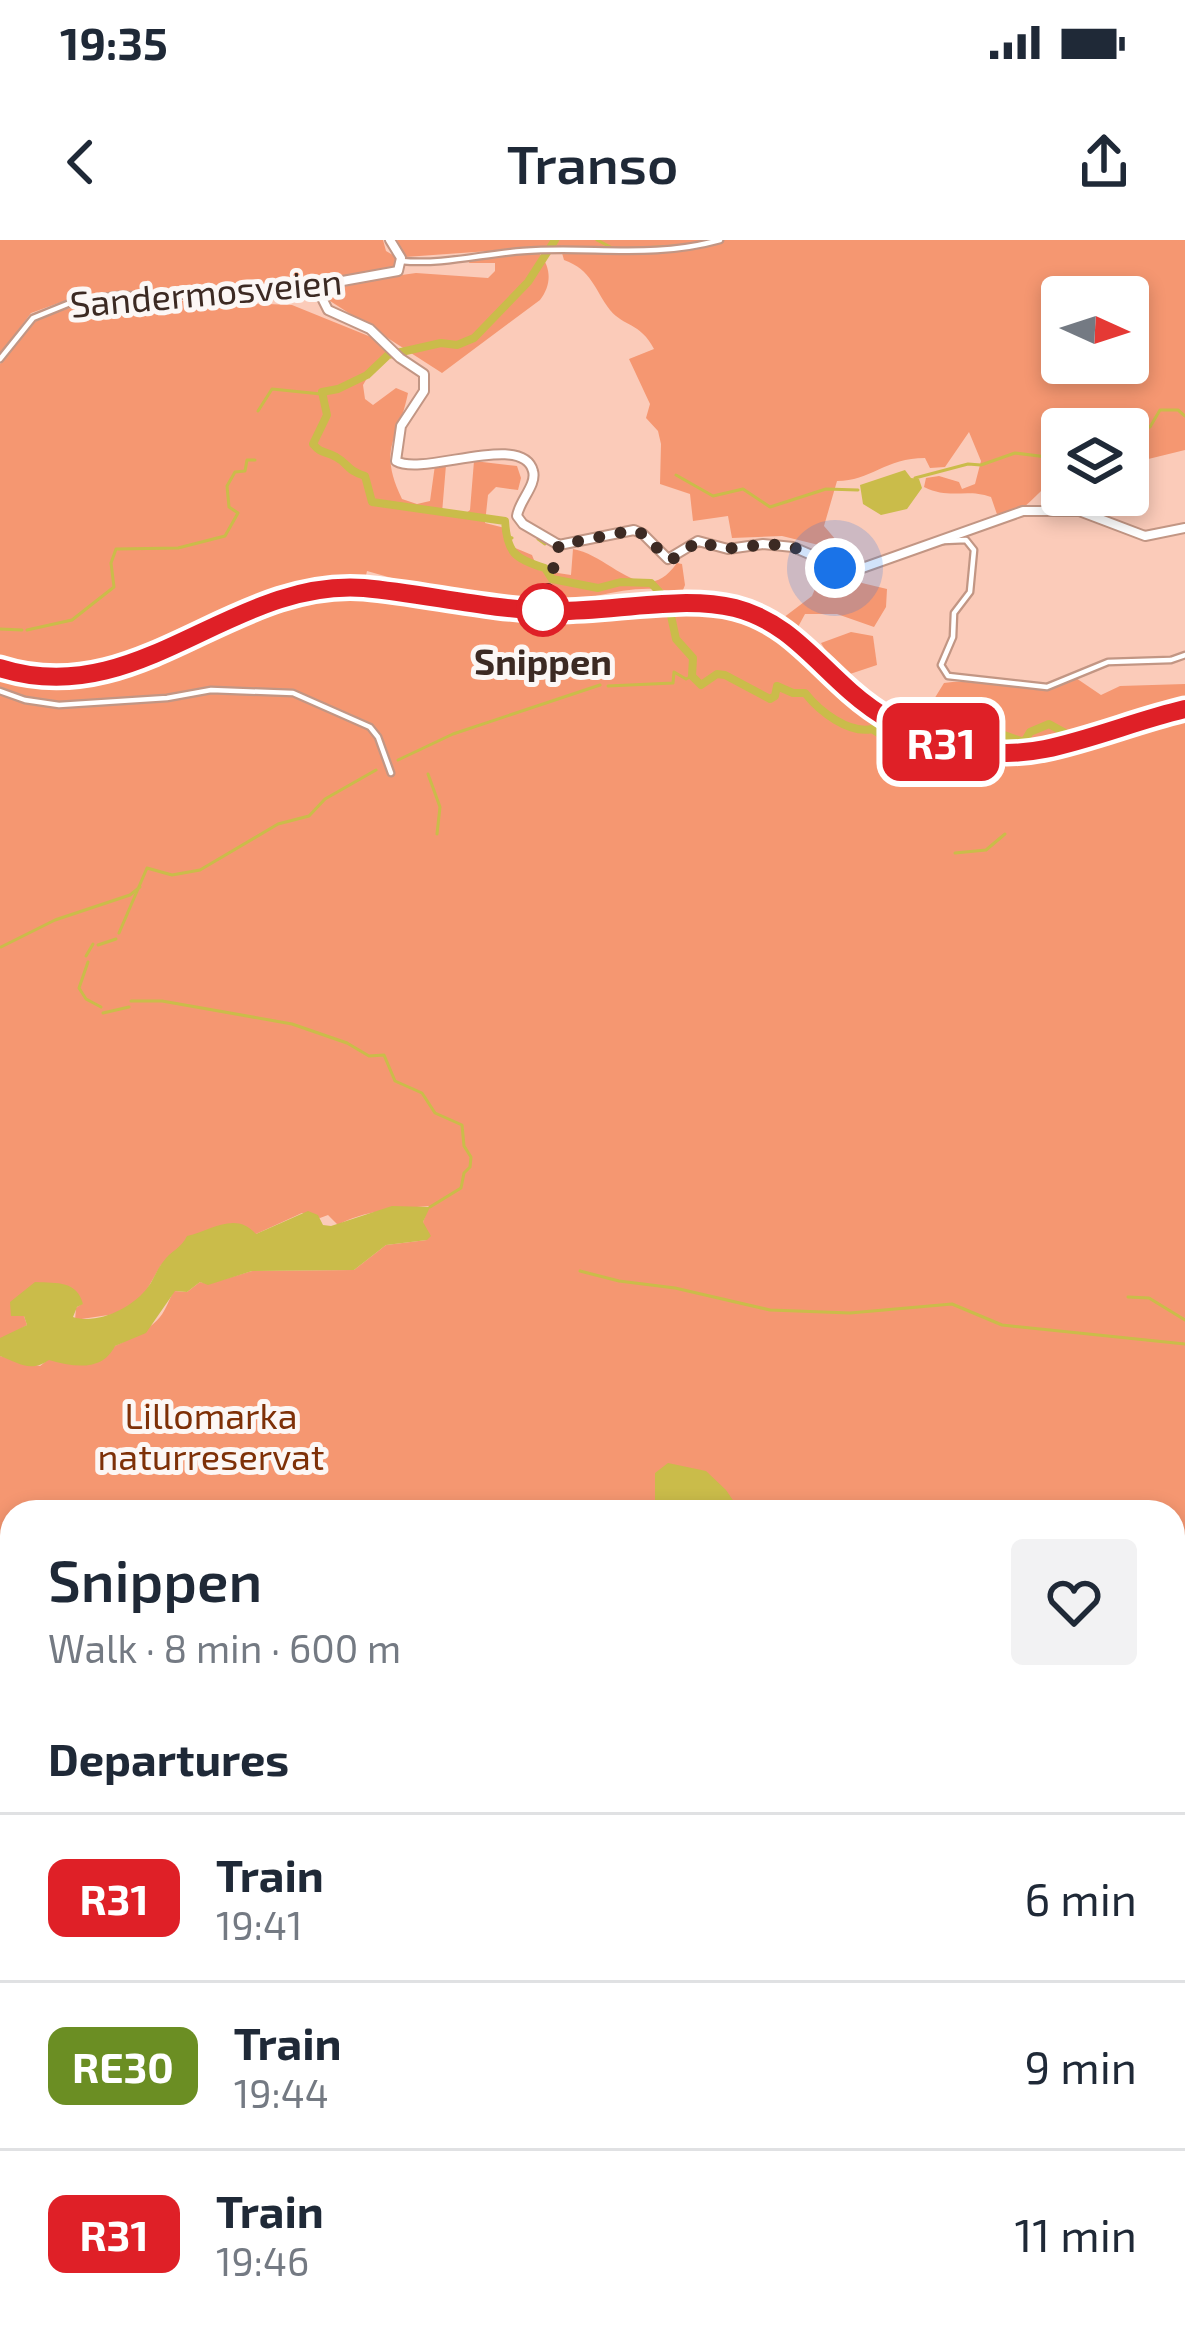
<!DOCTYPE html>
<meta charset="utf-8">
<style>
:root{--surface:#fff;--page:#f2f2f3;--text:#1f2937;--muted:#747a83;--line:#e0e1e3}
body{margin:0;font-family:"Exo 2",sans-serif;background:var(--page);color:var(--text);height:100vh;display:flex;flex-direction:column;font-size:45px;white-space:nowrap}
*{box-sizing:border-box;margin:0}
p{font-size:39px;color:var(--muted)}
.icon{flex:none;width:66px;height:66px;fill:none;stroke:currentColor;stroke-width:2;stroke-linecap:round;stroke-linejoin:round}
.map{position:relative;flex:1;overflow:hidden}
.details{position:absolute;left:0px;top:1260px;width:1185px;height:843px;display:flex;flex-direction:column;background:var(--surface);border-radius:36px 36px 0 0;box-shadow:0 6px 18px #0003}
.details>*{flex:none}
.badge{padding:0 24px;border-radius:18px;font-size:42px;line-height:78px}
.needle{width:78px;rotate:93deg}
.fabs{position:absolute;left:1041px;top:36px;display:grid;gap:24px}
.fabs a{display:grid;place-items:center;width:108px;height:108px;border-radius:12px;background:var(--surface);box-shadow:0 6px 18px #0003;font-size:60px}
.you{position:absolute;width:60px;height:60px;margin:-30px;border:9px solid #fff;border-radius:50%;background:#1a73e8;box-shadow:0 0 0 18px #1a73e833}
.map>.badge{position:absolute;translate:-50% -50%;box-shadow:0 0 0 6px #fff}
h2{padding:0 48px;font-size:45px;line-height:108px}
.round{display:grid;place-items:center;flex:none;width:126px;height:126px;border-radius:12px;background:var(--page)}
.summary{display:flex;align-items:center;justify-content:space-between;height:204px;padding:0 48px}
h1{font-size:57px;font-weight:600;line-height:90px}
ul{padding:0;list-style:none}
li{display:flex;align-items:center;gap:36px;height:168px;padding:0 48px;border-top:3px solid var(--line)}
li div{flex:1}
li b{display:block;font-size:45px}
li em{font-style:normal}
li .badge{min-width:132px;font-weight:700;text-align:center}
.status{display:flex;justify-content:space-between;align-items:center;height:84px;padding:0 60px;background:var(--surface);direction:ltr}
.status svg{height:33px;fill:currentColor}
header{display:flex;justify-content:space-between;align-items:center;height:156px;padding:0 48px;background:var(--surface);font-size:54px;font-weight:600}
.map>svg:first-child{display:block}
.green{fill:#f59771;fill-rule:evenodd}
.water{fill:#cabc4a}
.lines{fill:none;stroke-linecap:round;stroke-linejoin:round}
.stream{stroke:#cabc4a;stroke-width:3}
.river{stroke:#cabc4a;stroke-width:8}
.street-casing{stroke:#c29684;stroke-width:9}
.secondary-casing{stroke:#c29684;stroke-width:12}
.street{stroke:#fff;stroke-width:4.5}
.secondary{stroke:#fff;stroke-width:8}
.rail{stroke:#59433a;stroke-width:3;stroke-dasharray:18 9;stroke-linecap:butt}
.line-casing{stroke:#fff;stroke-width:27}
.line{stroke:#df2027;stroke-width:18}
.walk{stroke:#3c2a23;stroke-width:12;stroke-dasharray:0 21.6}
.stop-dot{fill:#fff;stroke:#df2027;stroke-width:6}
.labels{text-anchor:middle;stroke-width:10;stroke-linejoin:round;paint-order:stroke}
.street-label{font-size:36px;fill:#3c2a23;stroke:#fcf7f5}
.stop-label{font-size:36px;font-weight:bold;fill:#3c2a23;stroke:#fcf7f5}
.park-label{font-size:36px;fill:#7e3007;stroke:#fcf7f5}
</style>
<div class="status"><b>19:35</b><svg viewBox="0 0 49 12"><path d="M0 12V9h3v3zM5 12V6h3v6zM10 12V3h3v9zM15 12V0h3v12zM26 1h20v11H26zM47 4h2v5h-2z"/></svg></div>
<header><svg class="icon" aria-label="back" viewBox="0 0 24 24"><path d="M15 5l-7 7 7 7"/></svg>Transo<svg class="icon" aria-label="share" viewBox="0 0 24 24"><path d="M12 15V3M7 8l5-5 5 5M5 13v7h14v-7"/></svg></header>
<div class="map">
<svg width="1185" height="2102" viewBox="0 0 1185 2102">
<rect width="100%" height="100%" fill="#fbcbb9"/>
<g class="green">
<path d="M0,0H383L386,11L398,18L393,31L246,53L116,52L67,60L31,73L0,115Z"/>
<path d="M397,0H1185V210L1128,224V189H1062V232C1039,250 1026,271 1000,283L991,257C965,248 951,260 924,247L926,238L939,236L959,242L962,249L975,244L981,221L969,192L945,227L930,228L925,218C886,218 870,241 837,241L824,286L836,300L831,308L782,296L732,298L728,276L693,281L690,254L660,244L661,204L658,191L646,178L650,164L629,119L654,109C640,82 624,87 610,70C594,49 592,30 564,20L560,6L405,17ZM1062,57H1128V123H1062Z"/>
<path d="M516,13L540,14C552,29 551,46 540,60L442,133L327,59L337,44L416,33L488,38L495,31V23H469L470,20Z"/>
<path d="M130,59L292,65L376,99L390,111L388,119L374,126L363,145L365,159L373,165L396,148L408,153C399,200 377,207 402,259L417,264L430,261L435,225H446L442,273L465,274L470,270L474,221L517,226L521,238L518,250L496,247L488,255L485,283L505,288L508,305L532,315L538,330L571,335L573,309C612,316 644,370 677,323L682,324L685,345L681,355C640,337 590,363 546,362L427,348L367,331L365,340L326,338L301,343C205,378 105,452 0,420V124L35,82L47,74L100,60Z"/>
<path d="M843,332L862,343L887,349L886,367L874,387L837,374H805L798,387L783,378L812,356L817,344Z"/>
<path d="M362,352C425,362 488,373 552,376C619,379 686,364 751,384C797,397 824,436 859,465C907,504 976,528 1037,518C1062,514 1084,505 1108,499C1135,491 1160,486 1185,475V2102H0V1517L12,1524V2091H1173V1272H741C710,1238 704,1225 655,1233V1270L658,1272H12V1340L0,1334V1116L40,1126L49,1119C73,1127 144,1098 160,1077C166,1070 169,1059 174,1051L187,1052L200,1042L208,1044L252,1031L354,1030L386,1005L427,1000L423,982L429,966C397,969 364,970 338,985L328,975L320,978L302,973L256,994L182,1010L161,1025L142,1058L115,1074L75,1080L76,1068L83,1063L12,1076H24L27,1085L0,1101V434L55,444L110,438L296,358L322,353Z"/>
<path d="M851,392L873,396L877,425L841,437L821,403Z"/>
<path d="M1073,436L1101,455L1120,446L1185,444V459L1046,501L1022,502L1021,508L972,507L915,490L944,443C988,436 1035,462 1073,436Z"/>
<path d="M0,1404L12,1408V1486L0,1496Z"/>
</g>
<g class="water">
<path d="M905,230L911,238L919,239L922,248L907,269L881,275L863,264L860,245Z"/>
<path d="M392,966L430,967L423,982L431,996L427,1000L386,1005L354,1030L252,1031L208,1045L200,1042L187,1052L175,1051L146,1093L115,1106C102,1132 74,1127 49,1120C30,1133 19,1123 0,1116V1098L27,1085L24,1076H11L10,1062L35,1042C58,1043 77,1041 83,1064L77,1067L73,1077C97,1085 133,1068 148,1047C154,1039 157,1029 163,1022C171,1010 181,1009 187,996C212,990 236,971 256,994L308,971L318,975L323,985L331,986Z"/>
<path d="M668,1223L706,1231L726,1250L741,1272L655,1270V1233Z"/>
</g>
<g class="lines">
<g class="stream">
<path d="M597,0L616,10"/>
<path d="M626,9L676,6"/>
<path d="M258,171L272,149L321,154"/>
<path d="M1128,203L1138,195L1141,184L1150,187L1160,170H1178L1185,176"/>
<path d="M676,235L713,256L743,249L770,267L826,249L858,250"/>
<path d="M915,238L968,224L981,225L1015,213L1047,217L1062,214"/>
<path d="M506,296L512,298"/>
<path d="M538,299L545,304"/>
<path d="M0,389L22,390"/>
<path d="M27,390L72,380L114,347L111,323L116,309L178,308L225,296L238,273L229,267L227,246L235,232L245,231L247,220H255"/>
<path d="M608,446L673,443L674,432L686,439L692,436"/>
<path d="M398,520L453,494L600,445"/>
<path d="M428,534L440,567L437,594"/>
<path d="M955,613L986,610L1005,594"/>
<path d="M119,693L147,628L172,635L200,630L278,584L309,576L325,559L376,530"/>
<path d="M98,705L116,699"/>
<path d="M1,707L55,680L130,655L140,647"/>
<path d="M86,716L93,704"/>
<path d="M88,722L79,748L86,759L101,767"/>
<path d="M131,761H162L292,784L347,803L369,816L384,815L395,841L422,853L435,873L462,885L464,906L471,917L470,927L464,933L461,948L430,967"/>
<path d="M103,773L129,767"/>
<path d="M580,1031L619,1041L675,1048L770,1070L850,1073L952,1064L1002,1085L1185,1104"/>
<path d="M1128,1057L1149,1058L1185,1080"/>
<path d="M1173,1347L1185,1346"/>
<path d="M0,1963L12,1959"/>
<path d="M193,2091V2102"/>
</g>
<g class="river">
<path d="M555,0L528,42L474,98L457,105L441,103L388,115L367,135L338,149L322,152L327,175L313,204C321,214 326,211 336,217C349,224 346,230 365,236L372,262L505,281C507,312 514,319 545,328L552,339L598,348L621,342L651,343L664,357"/>
<path d="M670,371L676,399L693,418L692,436L701,445L717,434L725,435L770,459L775,456L777,446L793,453H805C820,472 849,494 872,489L901,507L918,504L920,497"/>
<path d="M988,491L984,501L987,503L1004,495L1024,502L1030,492L1049,484L1067,494L1084,495"/>
<path d="M920,492L941,471L958,475L971,500H977L978,489L984,484L991,493"/>
<path d="M1089,500L1160,485L1185,472"/>
</g>
<defs>
<g id="street">
<path d="M401,21C443,25 482,14 523,11C592,6 652,19 720,0"/>
<path d="M0,119L33,78L75,61L119,55L253,56L316,46L323,48"/>
<path d="M943,301L966,300L974,310L970,352L954,373L953,397L941,425L948,436L1047,447L1108,422L1171,420L1185,415"/>
<path d="M0,451L25,460L59,465L167,458L211,450L293,453L370,487L378,497L391,533"/>
<path d="M1009,2102L1010,2091"/>
</g>
<path id="secondary" d="M390,0L401,18L398,31L337,42L323,48L321,56L328,70L370,89L400,118L424,134V151L401,186L396,221C423,237 523,191 533,231C537,245 519,261 517,276L523,284L559,305L634,290L643,294L668,319L698,301L728,309L763,304L793,307L851,332L1023,271H1079L1145,296L1185,288"/>
</defs>
<use href="#street" class="street-casing"/>
<use href="#secondary" class="secondary-casing"/>
<use href="#street" class="street"/>
<use href="#secondary" class="secondary"/>
<path class="rail" d="M0,428C138,471 231,338 364,348C428,353 489,369 554,371C612,372 678,354 735,368C786,381 813,419 851,452C969,555 1058,500 1185,469"/>
</g>
<g class="lines">
<defs>
<path id="line" d="M0,428C138,472 231,338 364,348C428,354 489,370 554,371C610,372 681,355 735,368C786,381 813,419 851,452C902,497 977,523 1045,509C1093,499 1138,480 1185,469"/>
</defs>
<use href="#line" class="line-casing"/>
<use href="#line" class="line"/>
<path class="walk" d="M543,370L559,305L634,290L643,294L668,319L675,318L698,301L724,309L768,304L793,307L835,328"/>
</g>
<circle class="stop-dot" cx="543" cy="370" r="24"/>
<g class="labels">
<g class="street-label">
<text transform="translate(206 53) rotate(-5)" y="13">Sandermosveien</text>
</g>
<g class="stop-label">
<text x="543" y="435">Snippen</text>
</g>
<g class="park-label">
<text x="211" y="1189">Lillomarka<tspan x="211" dy="41">naturreservat</tspan></text>
</g>
</g>
</svg>
<div class="fabs">
<a><svg class="needle" viewBox="-14 -14 28 28"><path d="M0-13l5 13h-10z" fill="#e53935"/><path d="M0 13l5-13h-10z" fill="#747a83"/></svg></a>
<a><svg class="icon" aria-label="layers" viewBox="0 0 24 24"><path d="M12 4l9 5-9 5-9-5zM3 14l9 5 9-5"/></svg></a>
</div>
<div class="you" style="left:835px;top:328px"></div>
<b class="badge" style="left:941px;top:502px;background:#df2027;color:#fff">R31</b>
<section class="details">
<div class="summary"><div><h1>Snippen</h1><p>Walk · 8 min · 600 m</p></div><a class="round"><svg class="icon" aria-label="heart" viewBox="0 0 24 24"><path d="M12 20l-8-8c-3-5 5-10 8-4 3-6 11-1 8 4z"/></svg></a></div>
<h2>Departures</h2>
<ul>
<li><span class="badge" style="background:#df2027;color:#fff">R31</span><div><b>Train</b><p>19:41</p></div><em>6 min</em></li>
<li><span class="badge" style="background:#6b8e23;color:#fff">RE30</span><div><b>Train</b><p>19:44</p></div><em>9 min</em></li>
<li><span class="badge" style="background:#df2027;color:#fff">R31</span><div><b>Train</b><p>19:46</p></div><em>11 min</em></li>
</ul>
</section>
</div>
